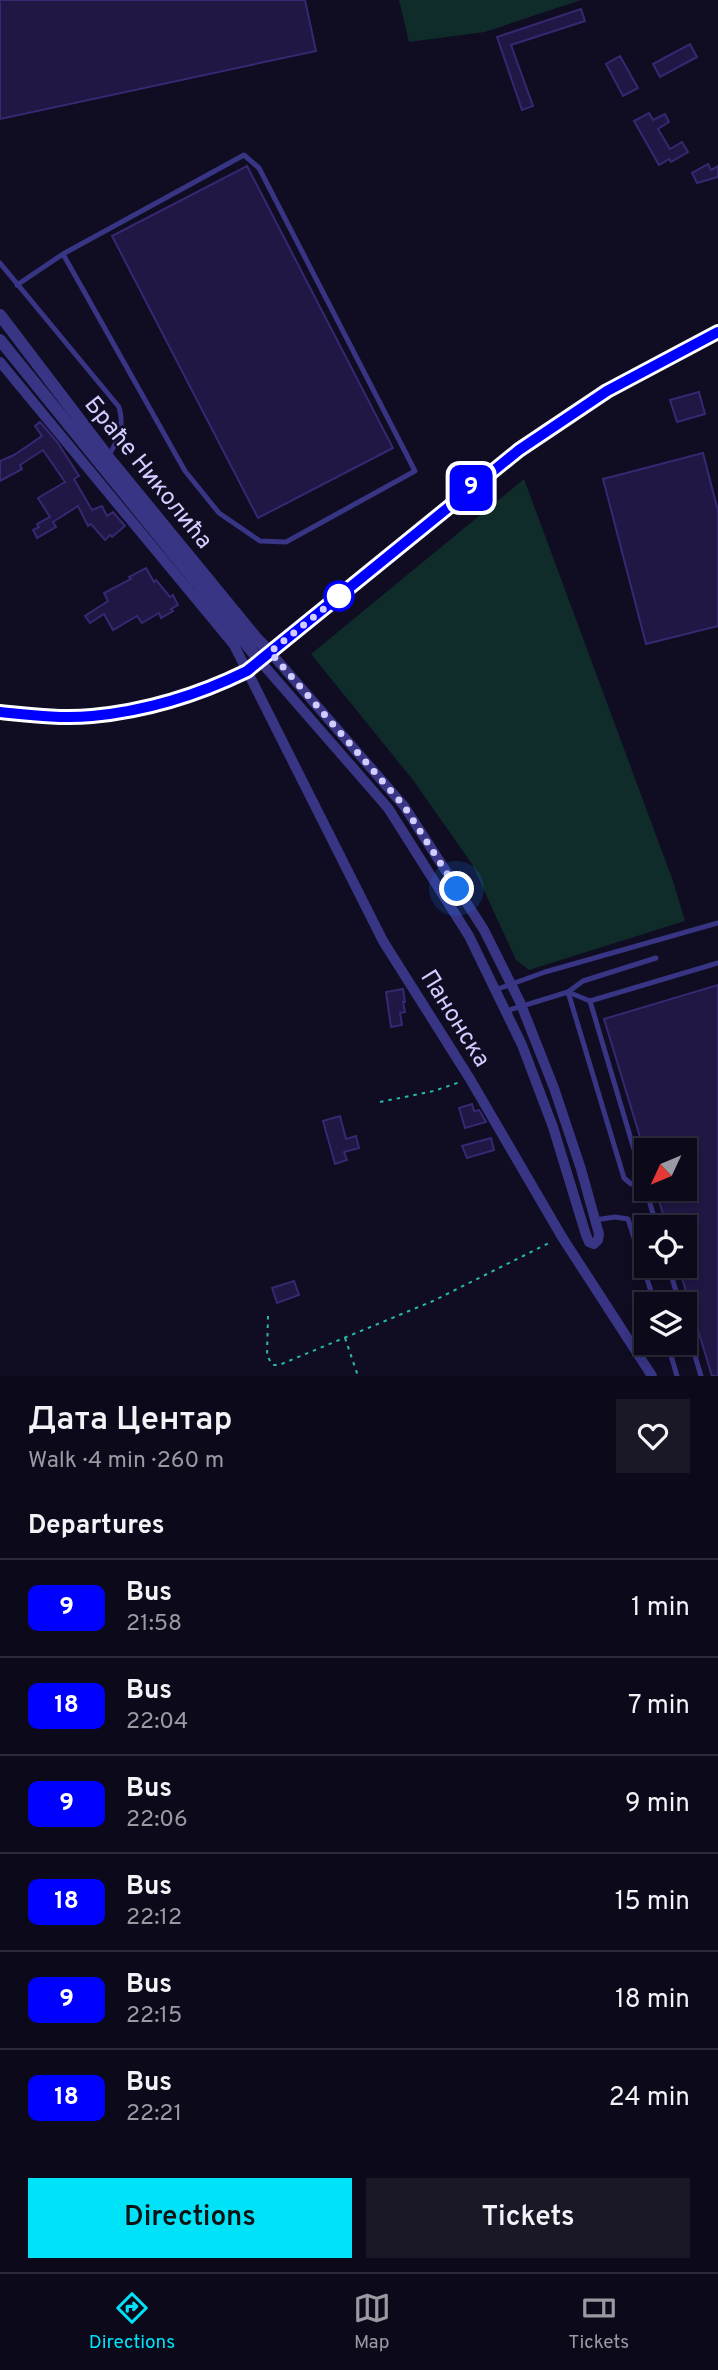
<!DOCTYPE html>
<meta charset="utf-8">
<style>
:root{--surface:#0c091a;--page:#1a1727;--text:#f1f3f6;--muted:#9a9aa2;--line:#2c2a39;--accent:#00e2f8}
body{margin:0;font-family:Overpass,sans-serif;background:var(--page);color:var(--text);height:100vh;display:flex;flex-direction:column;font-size:26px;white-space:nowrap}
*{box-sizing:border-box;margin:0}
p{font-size:23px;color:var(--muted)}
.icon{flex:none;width:38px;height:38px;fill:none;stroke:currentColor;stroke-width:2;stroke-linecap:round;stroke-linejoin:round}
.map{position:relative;height:1376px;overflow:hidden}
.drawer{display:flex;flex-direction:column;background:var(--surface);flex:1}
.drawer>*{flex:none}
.badge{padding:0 14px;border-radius:10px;font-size:24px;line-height:46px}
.needle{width:46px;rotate:226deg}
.fabs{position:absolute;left:634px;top:1138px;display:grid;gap:14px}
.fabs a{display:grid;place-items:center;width:63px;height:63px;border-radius:0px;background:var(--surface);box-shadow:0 4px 10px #0003,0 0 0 2px var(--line);font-size:35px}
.you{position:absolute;width:35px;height:35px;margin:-18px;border:5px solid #fff;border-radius:50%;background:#1a73e8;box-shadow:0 0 0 10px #1a73e833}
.map>.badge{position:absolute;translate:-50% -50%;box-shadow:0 0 0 4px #fff}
h2{padding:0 28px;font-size:26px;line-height:63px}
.round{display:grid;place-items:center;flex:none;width:74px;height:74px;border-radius:0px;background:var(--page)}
.overview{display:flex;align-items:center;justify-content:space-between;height:119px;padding:0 28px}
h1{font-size:33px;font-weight:600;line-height:52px}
.button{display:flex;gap:14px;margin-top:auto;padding:14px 28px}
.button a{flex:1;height:80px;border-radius:0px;background:var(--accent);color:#111;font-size:28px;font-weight:600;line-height:80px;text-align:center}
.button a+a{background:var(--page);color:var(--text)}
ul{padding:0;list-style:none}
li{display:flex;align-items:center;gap:21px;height:98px;padding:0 28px;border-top:2px solid var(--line)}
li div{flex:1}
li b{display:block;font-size:26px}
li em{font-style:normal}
li .badge{min-width:77px;font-weight:700;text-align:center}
.dock{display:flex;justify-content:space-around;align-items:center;height:98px;border-top:2px solid var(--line);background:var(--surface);font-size:19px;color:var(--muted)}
.dock a{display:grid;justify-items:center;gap:4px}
.dock .active{color:var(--accent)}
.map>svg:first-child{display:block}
.green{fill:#0f2c2b}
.building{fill:#201744;stroke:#362871;stroke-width:2}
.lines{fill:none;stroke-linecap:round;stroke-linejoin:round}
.path{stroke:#27b9af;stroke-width:2;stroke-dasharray:3.5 5;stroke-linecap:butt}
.service{stroke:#373584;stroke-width:5}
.minor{stroke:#373584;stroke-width:10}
.tertiary{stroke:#373584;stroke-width:12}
.line-casing{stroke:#fff;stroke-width:16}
.line{stroke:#00f;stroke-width:10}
.walk{stroke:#d2cdff;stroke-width:7;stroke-dasharray:0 12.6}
.stop-dot{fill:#fff;stroke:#00f;stroke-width:3.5}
.labels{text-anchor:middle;stroke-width:5;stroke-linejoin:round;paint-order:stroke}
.street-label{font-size:24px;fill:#d2cdff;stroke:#100c22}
</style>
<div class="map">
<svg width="718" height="1376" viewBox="0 0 718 1376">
<rect width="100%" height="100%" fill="#100c22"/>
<g class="green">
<path d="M399,0H581L485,32L409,42Z"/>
<path d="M524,479L673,881L685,921L529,970L516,960L472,864L413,780L311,654Z"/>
</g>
<g class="building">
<path d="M0,0H305L316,51L0,119Z"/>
<path d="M581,9L585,21L511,45L533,106L522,110L497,37Z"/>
<path d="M690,44L697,57L660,77L653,64Z"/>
<path d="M620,56L638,88L623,96L606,64Z"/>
<path d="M649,113L653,120L665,114L669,122L658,129L670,149L682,142L688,152L671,162L669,159L659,165L634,121Z"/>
<path d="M708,164L711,170L718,166V177L697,183L692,173Z"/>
<path d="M247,166L393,448L258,518L112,236Z"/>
<path d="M699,392L705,414L677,422L670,400Z"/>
<path d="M40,422L58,443L79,476L74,479L92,510L102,506L107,516L113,512L125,526L112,537L110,535L105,540L91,524L88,526L78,506L53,522L56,527L37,538L33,530L39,527L37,524L50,517L38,498L65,482L43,450L20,465L22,469L0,481V461L14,455L42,436L35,426Z"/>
<path d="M703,453L718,511V626L646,644L603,479Z"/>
<path d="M146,568L154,582L156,580L170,597L173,595L178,605L171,609L173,611L161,618L159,613L142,623L137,616L113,630L104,614L90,623L85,616L108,601L104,593L131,579L129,577Z"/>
<path d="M718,985V1376H712L678,1265H684V1227H667L655,1188H684V1150H644L604,1019Z"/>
<path d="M403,989L405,1002H403L405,1012L400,1013L402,1025L391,1027L386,992Z"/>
<path d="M472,1104L474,1111L479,1110L486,1122L465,1128L459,1108Z"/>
<path d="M340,1116L346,1139L356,1136L359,1148L344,1152L347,1160L335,1164L323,1121Z"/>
<path d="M491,1138L494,1150L467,1158L462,1146Z"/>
<path d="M294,1281L299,1295L277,1303L272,1288Z"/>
</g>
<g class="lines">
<g class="path">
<path d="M380,1102L434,1091L460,1082"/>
<path d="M268,1316L267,1356L273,1365H279L433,1301L551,1242"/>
<path d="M345,1338L358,1376"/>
</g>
<g class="service">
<path d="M0,263L119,407C125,427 118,440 108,457"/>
<path d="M17,285L63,254L185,471L219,513L260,541L286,542L415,471L259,168L244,155L63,254"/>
<path d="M495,990L545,972L718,923"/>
<path d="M590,1001L718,963"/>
<path d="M506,1011L568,992L590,1001L657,1227"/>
<path d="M643,1180L631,1184L624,1178L568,992L583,981L656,958"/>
<path d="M595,1220L615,1217L628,1219L655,1304"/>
<path d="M668,1265L680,1304"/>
<path d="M684,1319L701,1376"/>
<path d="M667,1342L677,1376"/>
</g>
<g class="minor">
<path d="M0,362L234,645L383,941L470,1079L562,1237L652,1376"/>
<path d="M260,661L388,808L469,936L522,1045L553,1127L586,1235L589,1242L594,1244L598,1240L599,1234L581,1169L554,1088L520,1002L484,930L404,806L270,652"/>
</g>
<g class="tertiary">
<path d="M0,315L108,457L257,639L270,652"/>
<path d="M0,340L260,661"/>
<path d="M0,712C30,715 62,718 92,716C146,711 198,695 246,671L519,450L607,391L718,332"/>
</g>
</g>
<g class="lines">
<defs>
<path id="line" d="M0,712C30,715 62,719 92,716C146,711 198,695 247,671L519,450L607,391L718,332"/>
</defs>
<use href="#line" class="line-casing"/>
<use href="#line" class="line"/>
<path class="walk" d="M339,596L346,591L270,652L404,806L457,889"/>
</g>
<circle class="stop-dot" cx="339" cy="596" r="14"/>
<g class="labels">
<g class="street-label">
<text transform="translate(149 472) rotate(51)" y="8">Браће Николића</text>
<text transform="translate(456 1018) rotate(58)" y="8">Панонска</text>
</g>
</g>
</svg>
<div class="fabs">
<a><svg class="needle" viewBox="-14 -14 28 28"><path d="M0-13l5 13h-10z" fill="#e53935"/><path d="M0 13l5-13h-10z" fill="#9a9aa2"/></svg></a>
<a><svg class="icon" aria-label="locate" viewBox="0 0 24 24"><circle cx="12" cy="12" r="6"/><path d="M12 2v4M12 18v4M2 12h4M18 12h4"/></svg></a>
<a><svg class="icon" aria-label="layers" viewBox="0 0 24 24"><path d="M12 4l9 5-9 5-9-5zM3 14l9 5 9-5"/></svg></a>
</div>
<div class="you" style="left:457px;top:889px"></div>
<b class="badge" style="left:471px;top:488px;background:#00f;color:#fff">9</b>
</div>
<section class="drawer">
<div class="overview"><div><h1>Дата Центар</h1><p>Walk · 4 min · 260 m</p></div><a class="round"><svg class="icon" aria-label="heart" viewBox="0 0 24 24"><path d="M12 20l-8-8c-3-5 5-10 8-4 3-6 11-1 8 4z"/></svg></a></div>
<h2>Departures</h2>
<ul>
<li><span class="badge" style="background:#00f;color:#fff">9</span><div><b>Bus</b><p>21:58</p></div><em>1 min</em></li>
<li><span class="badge" style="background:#00f;color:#fff">18</span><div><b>Bus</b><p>22:04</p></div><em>7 min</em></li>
<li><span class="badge" style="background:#00f;color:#fff">9</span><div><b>Bus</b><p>22:06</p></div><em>9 min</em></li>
<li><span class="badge" style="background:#00f;color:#fff">18</span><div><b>Bus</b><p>22:12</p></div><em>15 min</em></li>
<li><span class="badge" style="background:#00f;color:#fff">9</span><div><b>Bus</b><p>22:15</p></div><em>18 min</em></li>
<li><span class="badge" style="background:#00f;color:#fff">18</span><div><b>Bus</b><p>22:21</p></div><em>24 min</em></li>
</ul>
<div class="button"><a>Directions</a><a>Tickets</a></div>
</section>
<nav class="dock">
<a class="active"><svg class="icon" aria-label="directions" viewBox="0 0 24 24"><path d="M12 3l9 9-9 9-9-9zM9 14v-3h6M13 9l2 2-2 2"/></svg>Directions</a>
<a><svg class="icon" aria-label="map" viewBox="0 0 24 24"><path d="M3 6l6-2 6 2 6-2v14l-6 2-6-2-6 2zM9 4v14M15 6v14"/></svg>Map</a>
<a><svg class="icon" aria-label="tickets" viewBox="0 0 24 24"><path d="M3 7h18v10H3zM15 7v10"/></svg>Tickets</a>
</nav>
